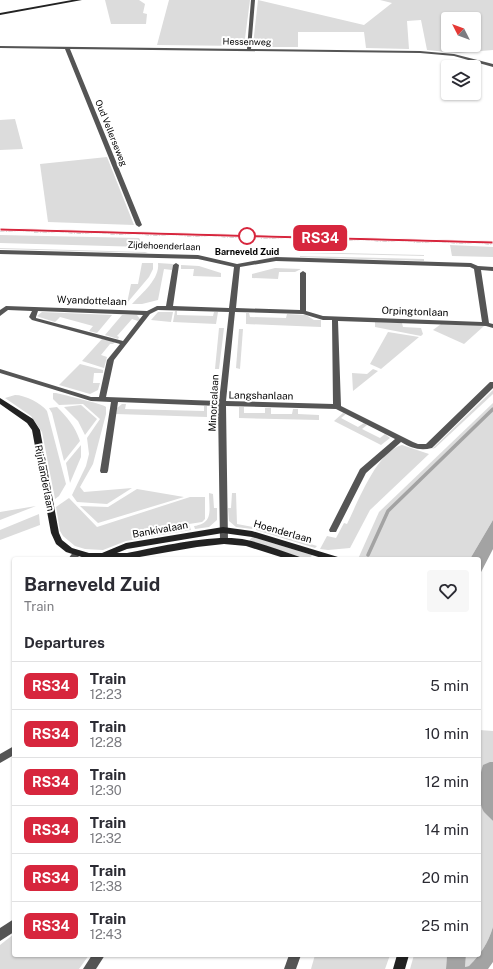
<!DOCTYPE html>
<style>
:root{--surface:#fff;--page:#f7f7f7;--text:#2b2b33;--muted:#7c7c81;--line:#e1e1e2}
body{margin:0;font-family:"Public Sans",sans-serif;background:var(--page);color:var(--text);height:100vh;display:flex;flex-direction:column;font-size:15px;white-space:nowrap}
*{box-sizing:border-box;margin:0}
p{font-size:13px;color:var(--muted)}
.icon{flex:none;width:22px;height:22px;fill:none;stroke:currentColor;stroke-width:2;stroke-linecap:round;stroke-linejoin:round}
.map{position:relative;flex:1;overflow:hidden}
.details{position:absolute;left:12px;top:557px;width:469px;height:400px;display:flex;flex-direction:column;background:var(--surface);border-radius:4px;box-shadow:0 1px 3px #0004}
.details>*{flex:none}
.badge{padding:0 8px;border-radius:6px;font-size:14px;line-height:26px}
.needle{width:26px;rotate:312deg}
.fabs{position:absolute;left:441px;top:12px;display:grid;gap:8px}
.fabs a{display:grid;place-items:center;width:40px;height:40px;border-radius:4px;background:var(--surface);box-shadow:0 1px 3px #0004;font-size:20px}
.map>.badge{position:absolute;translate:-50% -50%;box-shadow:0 0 0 2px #fff}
h2{padding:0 12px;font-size:15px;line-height:36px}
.round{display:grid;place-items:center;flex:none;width:42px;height:42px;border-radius:4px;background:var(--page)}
.overview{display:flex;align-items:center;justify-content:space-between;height:68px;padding:0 12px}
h1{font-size:19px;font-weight:700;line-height:30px}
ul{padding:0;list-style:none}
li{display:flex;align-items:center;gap:12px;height:48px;padding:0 12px;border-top:1px solid var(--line)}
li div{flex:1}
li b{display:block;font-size:15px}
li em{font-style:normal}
li .badge{min-width:44px;font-weight:700;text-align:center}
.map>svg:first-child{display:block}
.green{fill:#dcdcdc;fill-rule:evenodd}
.water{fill:#a3a3a3}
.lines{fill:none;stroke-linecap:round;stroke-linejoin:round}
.stream{stroke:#a3a3a3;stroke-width:3.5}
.street{fill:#555;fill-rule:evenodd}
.secondary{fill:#222;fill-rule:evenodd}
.rail{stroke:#000;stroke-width:2.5;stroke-dasharray:4.5 1.5 1 1.5;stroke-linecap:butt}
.line{fill:#d7263d;stroke:#fff}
.stop-dot{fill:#fff;stroke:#d7263d;stroke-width:2}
.labels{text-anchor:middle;stroke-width:4;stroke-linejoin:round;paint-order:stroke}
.far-street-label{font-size:9px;fill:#000;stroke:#fff}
.far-stop-label{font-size:9px;font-weight:bold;fill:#000;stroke:#fff}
.street-label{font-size:10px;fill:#000;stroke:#fff}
</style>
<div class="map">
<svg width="493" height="969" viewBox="0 0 493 969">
<rect width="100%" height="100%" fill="#fff"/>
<g class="green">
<path d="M105,0H139L145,4L143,13L147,14L146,24H111Z"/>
<path d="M169,0H250L244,46L157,45Z"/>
<path d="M258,0L364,25L392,3L380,0H493V50L457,53L427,50L421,20L407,21L409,49L366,48L364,32H298V47H254L253,45ZM448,19H474V45H448Z"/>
<path d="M15,119L23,149L0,150V120Z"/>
<path d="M107,157L134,225L48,222L40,164Z"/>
<path d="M0,235L139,238L144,247L0,243Z"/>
<path d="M450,245L493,247V257L452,256Z"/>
<path d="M0,248L145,252L148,253L0,249Z"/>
<path d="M300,252L424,255V256L300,253Z"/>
<path d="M300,256L424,259V261L300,257Z"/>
<path d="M142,263H153V269L149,277L127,303L131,284H138Z"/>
<path d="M158,263L173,264L172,270L164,269L158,300L142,304H132C142,293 160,279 158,263Z"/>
<path d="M181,265L199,266L221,273V277L193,276L194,269H181Z"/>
<path d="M275,268L301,269L295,272H279L278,279L252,278V274Z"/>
<path d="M175,311H177V315L213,316L214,312H218L216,324L173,322Z"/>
<path d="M42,312L112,315L97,333L89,331L93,326L60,317L55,322L39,317L37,316Z"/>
<path d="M158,312H173L171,322L151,320Z"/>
<path d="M246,313H249L250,317L286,318L287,314L306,315L314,320H321V327L246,324Z"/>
<path d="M122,315H137L140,319L138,321L132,319L117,336L119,337L118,339L105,335Z"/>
<path d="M375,322L402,323L403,327L421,328L423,334L421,336L375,327Z"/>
<path d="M441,324L481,325L484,326L464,344L433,330Z"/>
<path d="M219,328H224L219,369H215Z"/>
<path d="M239,329H243L240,369L236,368Z"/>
<path d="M388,332L419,337L381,369L370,364Z"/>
<path d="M102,339L115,342L113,344H110L101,355L107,357L104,368L82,361Z"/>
<path d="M80,364L103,370V373H94L93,383H100L98,390L90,394L59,385Z"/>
<path d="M373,369L378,371L353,391L352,373L367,374Z"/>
<path d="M493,390V394L435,448L432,449Z"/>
<path d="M53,393H56C64,395 103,404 106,407V414L93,464L80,487L84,492L132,488L107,504L77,502L72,495L86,466L89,454L87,438L100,419L83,404L59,405L53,399Z"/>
<path d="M15,395C25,395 41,403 47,411L66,484L59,496L55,499L42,432L31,416L5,398Z"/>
<path d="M493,403V520L470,559H358L379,512Z"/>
<path d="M122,404H126L125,409L204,411V406H207V417L116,414L117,408Z"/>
<path d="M81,405L97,419L85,435L78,421L64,407Z"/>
<path d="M57,407C67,417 75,426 80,441L64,461L52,413L49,408Z"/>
<path d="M239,407H244V413H265V408H271V414H292L293,409H298V414L319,415V420L239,418Z"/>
<path d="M343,413L346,414L341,418L358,427L364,423L367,425L362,429L380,438L385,434L390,438L381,445L334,421Z"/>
<path d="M81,445V457L70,483L66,463Z"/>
<path d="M402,445L429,454L370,510L350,548L328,550L320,549L327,536L336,538L344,523L347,524C358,502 377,451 402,445Z"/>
<path d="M137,489L184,497L98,523L80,506L108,507Z"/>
<path d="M209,493L213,494L214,508H217V520L209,527L195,529L194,526C214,523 209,510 209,493Z"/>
<path d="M232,493H236L237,524L253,527L252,529L236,527L229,521L228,508H231Z"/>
<path d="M190,497H205V519L202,522L189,524L191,530L126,541L103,550L85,549L75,546L63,536L60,531L56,507L69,498L97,527Z"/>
<path d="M36,506L0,520V512Z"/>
<path d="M39,514L40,525L0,540V530Z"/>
<path d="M257,528L317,546L315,548L256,530Z"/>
<path d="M252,537L312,555L310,559H307L249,541Z"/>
<path d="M479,730L493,731V762H490L484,811L493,821V927C488,943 481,954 469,966L465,967L466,955H479Z"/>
<path d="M14,934V955H89L79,969H0V945Z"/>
<path d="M315,955H390L385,969H311Z"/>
<path d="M414,955H447L446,969H410Z"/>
</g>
<g class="water">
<path d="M493,520V549L479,576V559H470Z"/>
<path d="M490,762H493V821C490,818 487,815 484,812C477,802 479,776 483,765Z"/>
<path d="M493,927V962L488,969H446L447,955H466L465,967L469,966C481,954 488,943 493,927Z"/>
</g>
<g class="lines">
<path class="stream" d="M368,555L388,511L493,409"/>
<g class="street">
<path d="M251,0H255L251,49L420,51L454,54L493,64V67L454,56L420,53L70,49L142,225L139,227L136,225L65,49L0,48V46L247,49Z"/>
<path d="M0,250L198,255L237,264L276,257L471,263L478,266L493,267V271L481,270L489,323L493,324V328L486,326L338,321L341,406L413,442L418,444H426L490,382H493V388L432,448C420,451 411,448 401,442L366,473L337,530L336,532H330L329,530L360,469L395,439L336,409L226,406L228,541L227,543H221L220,541L218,406L118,402L108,471L107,473H101L100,471L111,402L91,401L0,373V369L91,397H99L107,360L120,344L32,320L29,317L32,311L8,310L0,316V310L6,306L147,311L157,306H166L173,265L176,263L179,265L173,306L229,308L234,267L198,259L0,254ZM276,261L470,267L474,269L482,322L323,316L306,311V273L303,271L300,273V310L236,308L240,267ZM158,310L229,312L219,401L106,397L114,360L150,314ZM38,311L143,315L123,341L36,318V317ZM235,312L303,314L323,320H332L333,404L226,401Z"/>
<path d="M77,550L80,551L81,553L77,559H68L74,551Z"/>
<path d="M14,746V755L0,763V754Z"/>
<path d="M14,919V932L0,941V928Z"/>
<path d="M92,955H105L96,969H83Z"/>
<path d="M289,955H301L296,969H284Z"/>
</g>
<g class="secondary">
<path d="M72,0H82L0,15V13Z"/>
<path d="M0,398L33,419L40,430L59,533L62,540L72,548L89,553H102L126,543L223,527L252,531L338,557L339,559H325L252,537L223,533L127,549L117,553H127C160,547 214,533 247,540C265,544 282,551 300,557L301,559H287L246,546L224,544L197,547L128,559H88L66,552L56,544L51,533L32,430L27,423L0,404Z"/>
<path d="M397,955H409L405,969H393Z"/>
</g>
<path class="rail" d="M0,230L493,243"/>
</g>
<path class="line" d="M0,228L493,241V244L0,231Z"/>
<circle class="stop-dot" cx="247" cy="236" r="8"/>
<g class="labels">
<g class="far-street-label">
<text transform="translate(247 42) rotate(1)" y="3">Hessenweg</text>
<text transform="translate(111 133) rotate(68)" y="3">Oud Vellerseweg</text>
<text transform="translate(164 246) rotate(2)" y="3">Zijdehoenderlaan</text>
</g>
<g class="far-stop-label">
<text x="247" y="255">Barneveld Zuid</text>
</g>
<g class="street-label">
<text transform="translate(92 300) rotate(2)" y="4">Wyandottelaan</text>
<text transform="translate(415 311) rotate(2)" y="4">Orpingtonlaan</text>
<text transform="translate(261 395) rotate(1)" y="4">Langshanlaan</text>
<text transform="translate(213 403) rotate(-87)" y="4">Minorcalaan</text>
<text transform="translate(45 478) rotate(79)" y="4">Rijnlanderlaan</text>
<text transform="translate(160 529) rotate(-10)" y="4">Bankivalaan</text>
<text transform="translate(283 531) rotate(16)" y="4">Hoenderlaan</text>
</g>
</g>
</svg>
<div class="fabs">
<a><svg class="needle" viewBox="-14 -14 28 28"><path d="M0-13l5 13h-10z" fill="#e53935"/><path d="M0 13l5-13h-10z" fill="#7c7c81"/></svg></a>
<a><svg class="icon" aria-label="layers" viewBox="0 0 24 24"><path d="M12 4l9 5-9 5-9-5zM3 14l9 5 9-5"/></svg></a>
</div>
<b class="badge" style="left:320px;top:238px;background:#d7263d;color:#fff">RS34</b>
<section class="details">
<div class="overview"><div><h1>Barneveld Zuid</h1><p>Train</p></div><a class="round"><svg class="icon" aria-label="heart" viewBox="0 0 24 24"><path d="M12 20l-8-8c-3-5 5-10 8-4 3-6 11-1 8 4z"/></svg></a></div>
<h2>Departures</h2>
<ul>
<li><span class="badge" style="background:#d7263d;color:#fff">RS34</span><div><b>Train</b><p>12:23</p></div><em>5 min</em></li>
<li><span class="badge" style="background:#d7263d;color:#fff">RS34</span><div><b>Train</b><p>12:28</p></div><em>10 min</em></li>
<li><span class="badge" style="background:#d7263d;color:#fff">RS34</span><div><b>Train</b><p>12:30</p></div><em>12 min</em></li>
<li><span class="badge" style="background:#d7263d;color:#fff">RS34</span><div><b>Train</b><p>12:32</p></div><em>14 min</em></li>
<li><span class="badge" style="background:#d7263d;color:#fff">RS34</span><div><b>Train</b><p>12:38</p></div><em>20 min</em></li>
<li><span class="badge" style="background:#d7263d;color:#fff">RS34</span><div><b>Train</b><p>12:43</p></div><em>25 min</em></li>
</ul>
</section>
</div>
